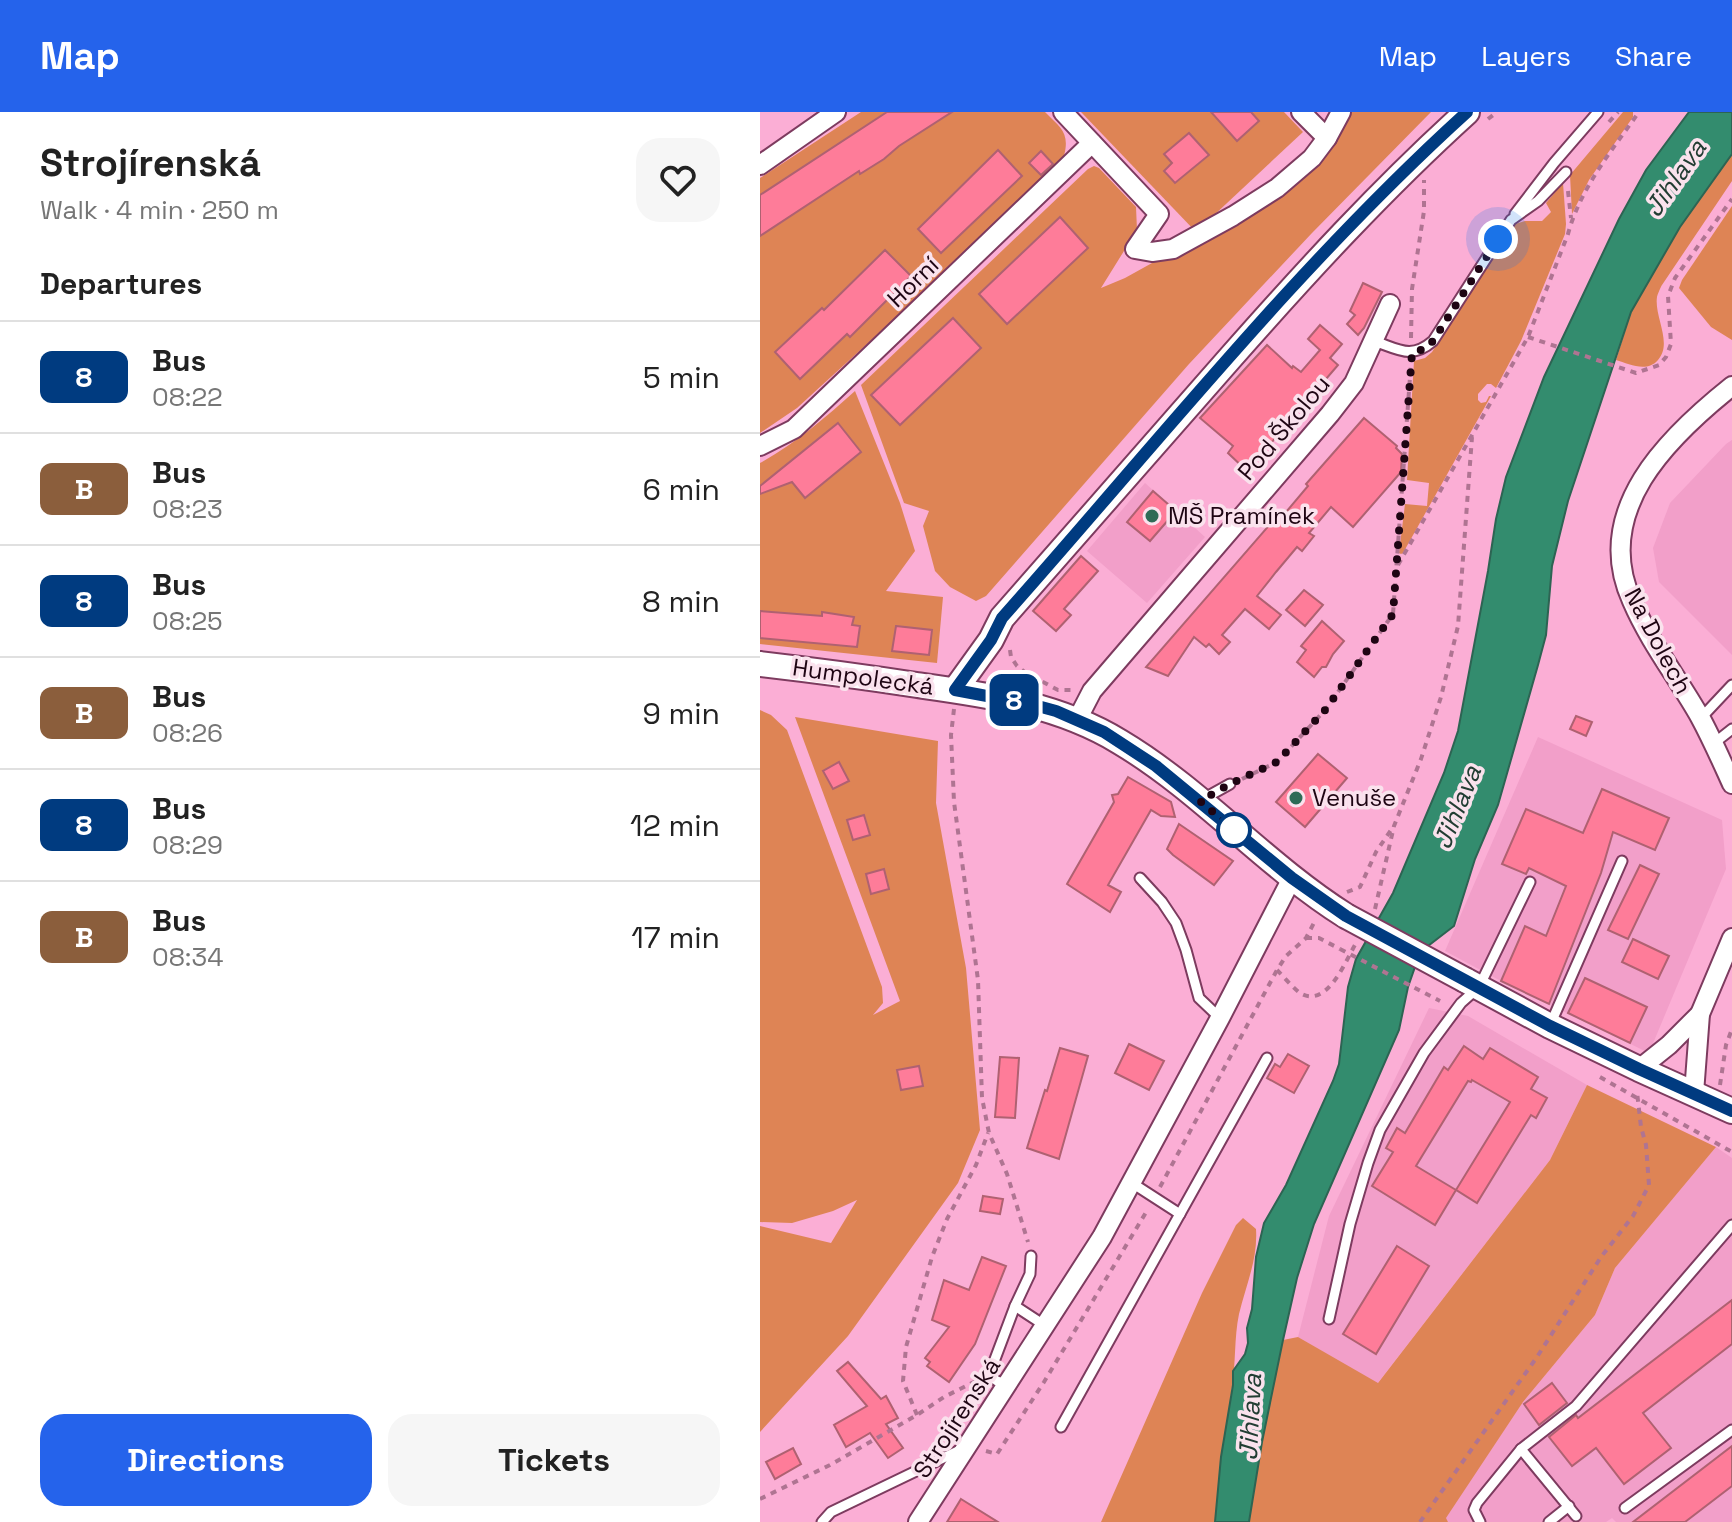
<!DOCTYPE html>
<meta charset="utf-8">
<style>
:root{--surface:#fff;--page:#f6f6f6;--text:#222;--muted:#767676;--line:#e0e0e0;--accent:#2563eb}
body{margin:0;font-family:"Space Grotesk",sans-serif;background:var(--page);color:var(--text);height:100vh;display:flex;flex-direction:column;font-size:30px;white-space:nowrap}
*{box-sizing:border-box;margin:0}
p{font-size:26px;color:var(--muted)}
.icon{flex:none;width:44px;height:44px;fill:none;stroke:currentColor;stroke-width:2;stroke-linecap:round;stroke-linejoin:round}
.map{position:relative;flex:1;overflow:hidden}
.drawer{display:flex;flex-direction:column;background:var(--surface);width:760px}
.drawer>*{flex:none}
.badge{padding:0 16px;border-radius:12px;font-size:28px;line-height:52px}
.you{position:absolute;width:40px;height:40px;margin:-20px;border:6px solid #fff;border-radius:50%;background:#1a73e8;box-shadow:0 0 0 12px #1a73e833}
.map>.badge{position:absolute;translate:-50% -50%;box-shadow:0 0 0 4px #fff}
h2{padding:0 40px;font-size:30px;line-height:72px}
.round{display:grid;place-items:center;flex:none;width:84px;height:84px;border-radius:24px;background:var(--page)}
.head{display:flex;align-items:center;justify-content:space-between;height:136px;padding:0 40px}
h1{font-size:38px;font-weight:700;line-height:60px}
.button{display:flex;gap:16px;margin-top:auto;padding:16px 40px}
.button a{flex:1;height:92px;border-radius:24px;background:var(--accent);color:#fff;font-size:32px;font-weight:700;line-height:92px;text-align:center}
.button a+a{background:var(--page);color:var(--text)}
ul{padding:0;list-style:none}
li{display:flex;align-items:center;gap:24px;height:112px;padding:0 40px;border-top:2px solid var(--line)}
li div{flex:1}
li b{display:block;font-size:30px}
li em{font-style:normal}
li .badge{min-width:88px;font-weight:700;text-align:center}
header{display:flex;align-items:center;gap:48px;box-sizing:border-box;height:112px;padding:0 40px;background:var(--accent);color:#fff}
header strong{font-size:38px}
nav{display:flex;gap:44px;margin-inline-start:auto;font-size:28px}
main{display:flex;flex:1;min-height:0}
.map>svg:first-child{display:block}
.built{fill:#f29fc9}
.green{fill:#de8455}
.water{fill:#338c6e;stroke:#2d6453;stroke-width:2}
.building{fill:#fe7c99;stroke:#af6171;stroke-width:2;fill-rule:evenodd}
.lines{fill:none;stroke-linecap:round;stroke-linejoin:round}
.lane-casing{stroke:#7d3b5f;stroke-width:13}
.street-casing{stroke:#7d3b5f;stroke-width:22}
.secondary-casing{stroke:#7d3b5f;stroke-width:28}
.path{stroke:#af7492;stroke-width:4;stroke-dasharray:6 6;stroke-linecap:butt}
.lane{stroke:#fff;stroke-width:9}
.street{stroke:#fff;stroke-width:18}
.secondary{stroke:#fff;stroke-width:24}
.secondary-bridge-casing{stroke:#7d3b5f;stroke-width:28;stroke-linecap:butt}
.path-bridge{stroke:#af7492;stroke-width:4;stroke-dasharray:6 6;stroke-linecap:butt}
.secondary-bridge{stroke:#fff;stroke-width:24}
.line-casing{stroke:#fff;stroke-width:18}
.line{stroke:#003b80;stroke-width:12}
.walk{stroke:#1e0513;stroke-width:8;stroke-dasharray:0 14.4}
.poi-dot{fill:#2f6b56;stroke:#fae2ed;stroke-width:3}
.stop-dot{fill:#fff;stroke:#003b80;stroke-width:4}
.labels{text-anchor:middle;stroke-width:7;stroke-linejoin:round;paint-order:stroke}
.street-label{font-size:24px;fill:#1e0513;stroke:#fae2ed}
.poi-label{font-size:24px;fill:#1e0513;stroke:#fae2ed;text-anchor:start}
.water-label{font-size:26px;font-style:italic;fill:#223d33;stroke:#fae2ed}
</style>
<header>
<strong>Map</strong>
<nav><a>Map</a><a>Layers</a><a>Share</a></nav>
</header>
<main>
<section class="drawer">
<div class="head"><div><h1>Strojírenská</h1><p>Walk · 4 min · 250 m</p></div><a class="round"><svg class="icon" aria-label="heart" viewBox="0 0 24 24"><path d="M12 20l-8-8c-3-5 5-10 8-4 3-6 11-1 8 4z"/></svg></a></div>
<h2>Departures</h2>
<ul>
<li><span class="badge" style="background:#003b80;color:#fff">8</span><div><b>Bus</b><p>08:22</p></div><em>5 min</em></li>
<li><span class="badge" style="background:#8b5e3c;color:#fff">B</span><div><b>Bus</b><p>08:23</p></div><em>6 min</em></li>
<li><span class="badge" style="background:#003b80;color:#fff">8</span><div><b>Bus</b><p>08:25</p></div><em>8 min</em></li>
<li><span class="badge" style="background:#8b5e3c;color:#fff">B</span><div><b>Bus</b><p>08:26</p></div><em>9 min</em></li>
<li><span class="badge" style="background:#003b80;color:#fff">8</span><div><b>Bus</b><p>08:29</p></div><em>12 min</em></li>
<li><span class="badge" style="background:#8b5e3c;color:#fff">B</span><div><b>Bus</b><p>08:34</p></div><em>17 min</em></li>
</ul>
<div class="button"><a>Directions</a><a>Tickets</a></div>
</section>
<div class="map">
<svg width="972" height="1410" viewBox="0 0 972 1410">
<rect width="100%" height="100%" fill="#fbaed5"/>
<g class="built">
<path d="M972,328V543L899,470L893,436L910,391L966,332Z"/>
<path d="M385,371L445,425L387,491L327,439Z"/>
<path d="M778,625L962,708L966,757L889,941L741,869L685,839Z"/>
<path d="M669,896L708,904L827,973L790,1048L617,1272L538,1225L569,1104Z"/>
<path d="M956,1035L972,1046V1410H856L852,1406L846,1410H688L685,1406L763,1290L835,1203L855,1156Z"/>
</g>
<g class="green">
<path d="M101,0H285C301,16 310,21 304,44L118,222L37,296L0,321V66Z"/>
<path d="M321,0H524L543,20L436,120Z"/>
<path d="M590,0H671L552,121L429,252L226,484L216,489L190,475L175,459L163,414L169,399L144,391L101,273L328,57L334,54L339,56L376,95L377,118L341,176L365,166L475,105L585,12Z"/>
<path d="M863,0H873V5L829,68L812,102L810,63Z"/>
<path d="M972,42V69L902,173C901,174 897,184 897,185C894,205 913,231 898,248C887,261 869,252 856,248L871,200L920,115Z"/>
<path d="M803,71L806,112L805,122L761,229L736,276L731,272H727L718,282V288L721,291L726,290L729,284H731L643,441L641,442L639,441L645,392L667,394L669,371L647,368L654,249L665,246L672,240L755,112L765,109H782L791,100L786,91Z"/>
<path d="M972,94V228L951,215L919,176L922,168Z"/>
<path d="M95,279L140,391L155,439L126,479L183,485L177,551L0,532V351C36,331 65,306 95,279Z"/>
<path d="M0,598L11,603L27,618L122,875L123,891L113,903L140,889L35,605L178,629L176,691L206,856L220,1018L198,1071L88,1224L0,1320V1114L71,1131L97,1088L73,1099L32,1111L0,1110Z"/>
<path d="M827,973L956,1035L855,1156L835,1203L763,1290L686,1406L688,1410H489L502,1330L523,1228L538,1225L618,1271L790,1048Z"/>
<path d="M483,1106L496,1117C498,1147 486,1173 479,1202C474,1226 476,1251 472,1275C466,1320 459,1365 455,1410H341L442,1181L476,1113Z"/>
</g>
<path class="water" d="M929,0H972V42L920,115L871,200L808,389L792,454L786,523L778,553L738,693L715,747L694,814L668,834L655,855L648,875L639,918L554,1112L537,1166L523,1228L502,1330L489,1410H455L461,1345L473,1273V1259L485,1242L488,1231L487,1216L492,1197L496,1145L504,1111L526,1073L573,969L579,952L588,875L596,847L633,781L684,661L698,619L728,459L736,407L746,365L784,265L859,107L886,58Z"/>
<g class="building">
<path d="M127,0H192L139,34L124,47L100,62L99,59L0,124V83Z"/>
<path d="M451,0H491L499,9L477,29Z"/>
<path d="M429,21L449,43L415,71L404,59L412,51L404,42Z"/>
<path d="M238,38L262,64L181,141L158,117Z"/>
<path d="M281,39L293,52L281,63L269,51Z"/>
<path d="M300,105L328,136L247,212L219,182Z"/>
<path d="M125,138L151,164L90,225L87,222L40,267L15,240L62,196L64,198Z"/>
<path d="M603,171L622,180L604,216L598,223L587,212L595,203L590,199Z"/>
<path d="M193,206L221,236L140,313L111,283Z"/>
<path d="M560,213L582,232L570,246L578,253L487,359L468,341L473,334L440,306L507,233L532,256L533,254L541,260L560,238L548,227Z"/>
<path d="M604,306L637,334L636,336L642,342L641,360L593,415L571,395L549,421L554,424L542,439L537,435L516,460L497,484L521,503L509,517L485,497L462,523L470,530L459,542L449,532L446,535L434,525L408,564L386,555L518,403L521,406L548,374L546,372Z"/>
<path d="M78,311L101,340L45,386L32,370L0,382V374Z"/>
<path d="M393,379L416,399L390,429L367,410Z"/>
<path d="M321,444L338,459L304,497L311,503L296,519L273,499Z"/>
<path d="M544,478L563,493L545,514L526,498Z"/>
<path d="M0,499L62,504V500L94,505L92,513L100,514L97,535L0,526Z"/>
<path d="M562,509L584,529L573,542L566,555H562L554,565L537,550L546,538L541,534Z"/>
<path d="M136,514L172,518L169,543L132,539Z"/>
<path d="M816,604L832,610L826,624L810,617Z"/>
<path d="M558,642L587,666L545,715L516,690Z"/>
<path d="M79,650L89,669L73,677L63,659Z"/>
<path d="M368,665L411,690L415,705L401,704L391,698L348,773L361,780L350,800L307,772L354,690L352,683L358,682Z"/>
<path d="M842,677L909,706L895,738L853,720L841,761L789,892L741,869L765,814L786,824L806,774L769,756L766,762L742,752L766,697L823,721Z"/>
<path d="M104,703L110,723L93,728L87,708Z"/>
<path d="M419,712L473,749L454,773L413,743L407,737Z"/>
<path d="M880,753L899,762L868,827L848,818Z"/>
<path d="M124,757L129,777L111,782L106,762Z"/>
<path d="M873,827L909,844L898,867L862,850Z"/>
<path d="M825,866L887,895L870,931L808,901Z"/>
<path d="M369,932L404,949L389,978L355,961Z"/>
<path d="M704,934L723,947L730,936L778,965L771,977L787,986L776,1006L771,1003L717,1091L696,1078L675,1113L612,1074L633,1040L626,1036L637,1016L645,1021L684,955L688,958ZM712,968L750,990L696,1078L656,1054L708,969L711,970Z"/>
<path d="M300,936L328,944L299,1047L267,1036L285,978L287,979Z"/>
<path d="M528,942L549,954L534,981L507,966L515,952L520,955Z"/>
<path d="M240,945L259,946L255,1006L235,1005Z"/>
<path d="M159,954L163,974L141,978L137,958Z"/>
<path d="M223,1084L243,1087L240,1102L220,1099Z"/>
<path d="M637,1134L669,1154L616,1242L583,1222Z"/>
<path d="M222,1145L246,1154L215,1232L189,1270L167,1254L170,1250L165,1246L189,1215L172,1208L184,1168L209,1178Z"/>
<path d="M972,1188V1232L883,1301L911,1336L864,1372L836,1336L812,1354L789,1325L816,1303L818,1306Z"/>
<path d="M88,1250L121,1287L126,1284L138,1306L126,1312L143,1336L128,1346L110,1321L86,1335L74,1313L107,1294L77,1259Z"/>
<path d="M792,1271L807,1291L779,1313L764,1292Z"/>
<path d="M972,1334V1374L925,1410H873Z"/>
<path d="M33,1336L41,1352L15,1367L6,1350Z"/>
<path d="M201,1387L238,1410H187Z"/>
</g>
<g class="lines">
<defs>
<g id="lane">
<path d="M755,102L794,51L838,0"/>
<path d="M614,229C638,237 651,248 673,229L751,108L778,89L806,60"/>
<path d="M941,606L972,573"/>
<path d="M953,632L972,617"/>
<path d="M443,687L470,672"/>
<path d="M380,766L402,790L416,811L426,838L439,886L460,906"/>
<path d="M791,911L862,749"/>
<path d="M372,1071L420,1102"/>
<path d="M255,1194L284,1213"/>
<path d="M569,1207L590,1112L608,1051L620,1018L664,941L701,891L719,875L770,770"/>
<path d="M247,1272L237,1269L229,1263L255,1194L270,1162L271,1144"/>
<path d="M301,1315L507,946"/>
<path d="M865,1396L972,1318"/>
<path d="M816,1404L761,1337L816,1294L972,1113"/>
<path d="M62,1410L71,1400L202,1337"/>
<path d="M720,1410L714,1398L717,1391L761,1337"/>
<path d="M789,1410L809,1394"/>
</g>
<g id="street">
<path d="M303,0L399,102L375,137L392,140L413,137L473,104L517,76L552,46L567,26L581,0"/>
<path d="M541,0L567,26"/>
<path d="M0,53L76,0"/>
<path d="M972,274C908,325 831,399 872,489C890,531 918,566 940,605C952,627 962,650 972,672"/>
<path d="M0,334L34,317L332,31"/>
<path d="M317,608L332,579L570,302L594,271L630,192"/>
<path d="M879,957L909,933L940,902"/>
<path d="M934,981L940,902L972,826"/>
<path d="M158,1410L342,1125L460,906L532,766"/>
</g>
<g id="secondary">
<path d="M0,552C52,558 105,565 157,573C228,583 298,592 360,630C442,679 505,753 586,804"/>
<path d="M195,578L231,528L242,506C318,419 394,332 471,245C546,160 622,77 707,0"/>
<path d="M705,868L790,914L879,957L972,999"/>
</g>
</defs>
<use href="#lane" class="lane-casing"/>
<use href="#street" class="street-casing"/>
<use href="#secondary" class="secondary-casing"/>
<g class="path">
<path d="M728,7L737,0"/>
<path d="M849,10L858,0"/>
<path d="M808,79L811,106"/>
<path d="M768,225L876,261L899,253L906,245L911,232L908,184L915,166L972,87"/>
<path d="M651,226L652,177L664,99V68"/>
<path d="M638,453L768,225L808,122C820,77 852,38 879,0"/>
<path d="M250,538L251,545L257,554L266,561L298,578H312"/>
<path d="M194,597L191,623L194,690L218,868L222,986L229,1021L247,1062L268,1130"/>
<path d="M482,667L517,650L566,597L633,502L651,251"/>
<path d="M587,780L600,775L616,740L631,718"/>
<path d="M615,797L634,714L661,647L681,585L698,514L712,325"/>
<path d="M546,826H559L580,837"/>
<path d="M517,858C524,865 532,875 540,881C567,897 585,850 595,833"/>
<path d="M840,965L972,1040"/>
<path d="M960,973L966,933L972,917"/>
<path d="M400,1075L517,858L526,844L546,826L556,807"/>
<path d="M157,1303L143,1269L146,1235L172,1145L187,1107L216,1053L228,1021"/>
<path d="M226,1339L237,1342L284,1270L388,1097"/>
<path d="M0,1387L70,1353L157,1303L184,1285L216,1269"/>
<path d="M660,1410L777,1245L841,1145L873,1104L889,1073L886,1033L881,1015L877,980"/>
</g>
<use href="#lane" class="lane"/>
<use href="#street" class="street"/>
<use href="#secondary" class="secondary"/>
<defs>
<path id="secondary-bridge" d="M586,804L705,868"/>
</defs>
<use href="#secondary-bridge" class="secondary-bridge-casing"/>
<path class="path-bridge" d="M580,837L680,889"/>
<use href="#secondary-bridge" class="secondary-bridge"/>
</g>
<g class="lines">
<defs>
<path id="line" d="M707,0C537,154 394,335 242,506L231,528L195,578L274,593L296,599L344,620L396,654L532,766L586,804L790,914L879,957L972,999"/>
</defs>
<use href="#line" class="line-casing"/>
<use href="#line" class="line"/>
<path class="walk" d="M474,718L440,689L470,672L517,650L566,597L633,502L652,241L664,237L673,229L738,127"/>
</g>
<g class="poi-dot">
<circle cx="392" cy="404" r="8"/>
<circle cx="536" cy="686" r="8"/>
</g>
<circle class="stop-dot" cx="474" cy="718" r="16"/>
<g class="labels">
<g class="street-label">
<text transform="translate(153 170) rotate(-44)" y="8">Horní</text>
<text transform="translate(524 316) rotate(-50)" y="8">Pod Školou</text>
<text transform="translate(898 529) rotate(62)" y="8">Na Dolech</text>
<text transform="translate(103 565) rotate(8)" y="8">Humpolecká</text>
<text transform="translate(197 1306) rotate(-57)" y="8">Strojírenská</text>
</g>
<g class="poi-label">
<text x="408" y="412">MŠ Pramínek</text>
<text x="552" y="694">Venuše</text>
</g>
<g class="water-label">
<text transform="translate(915 66) rotate(-55)" y="9">Jihlava</text>
<text transform="translate(697 695) rotate(-68)" y="9">Jihlava</text>
<text transform="translate(490 1305) rotate(-87)" y="9">Jihlava</text>
</g>
</g>
</svg>
<div class="you" style="left:738px;top:127px"></div>
<b class="badge" style="left:254px;top:588px;background:#003b80;color:#fff">8</b>
</div>
</main>
